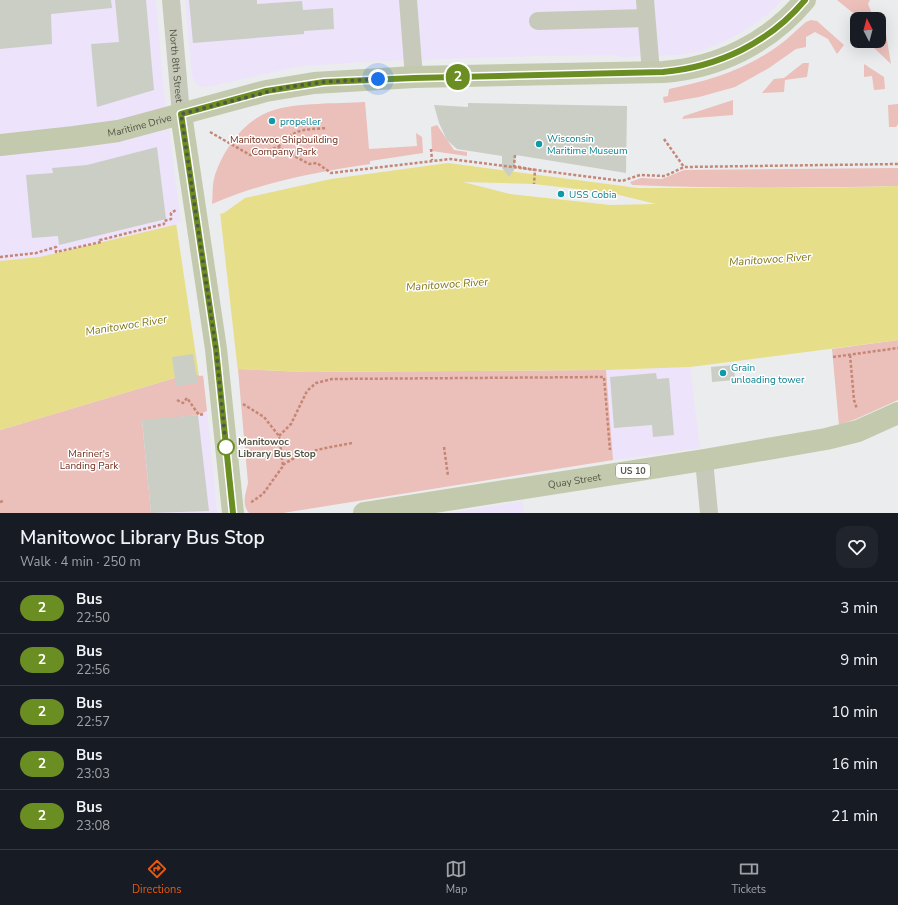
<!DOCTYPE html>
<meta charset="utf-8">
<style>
:root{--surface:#171b24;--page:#20242c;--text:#f1f3f6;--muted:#9ea1a6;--line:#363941;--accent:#ea580c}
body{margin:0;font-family:"Nunito Sans",sans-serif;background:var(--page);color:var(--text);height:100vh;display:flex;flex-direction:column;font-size:15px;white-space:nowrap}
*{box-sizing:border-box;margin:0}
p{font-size:13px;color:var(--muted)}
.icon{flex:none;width:22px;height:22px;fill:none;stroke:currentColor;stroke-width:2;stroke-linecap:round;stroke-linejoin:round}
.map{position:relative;height:513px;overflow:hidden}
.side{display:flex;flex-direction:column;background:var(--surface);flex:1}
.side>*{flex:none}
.badge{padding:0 8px;border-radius:13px;font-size:14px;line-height:26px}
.needle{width:26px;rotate:354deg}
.tools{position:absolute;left:850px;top:12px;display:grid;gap:8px}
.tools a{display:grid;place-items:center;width:36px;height:36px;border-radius:8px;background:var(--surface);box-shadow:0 4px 16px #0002;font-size:20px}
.you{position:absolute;width:20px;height:20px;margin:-10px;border:3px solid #fff;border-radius:50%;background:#1a73e8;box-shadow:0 0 0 6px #1a73e833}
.map>.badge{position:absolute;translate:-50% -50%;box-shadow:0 0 0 2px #fff}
.round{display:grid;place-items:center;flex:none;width:42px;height:42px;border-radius:12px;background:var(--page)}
.summary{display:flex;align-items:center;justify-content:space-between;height:68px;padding:0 20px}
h1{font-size:19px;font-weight:600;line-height:30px}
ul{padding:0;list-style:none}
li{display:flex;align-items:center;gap:12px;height:52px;padding:0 20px;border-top:1px solid var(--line)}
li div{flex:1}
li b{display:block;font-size:15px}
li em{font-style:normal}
li .badge{min-width:44px;font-weight:700;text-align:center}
.menu{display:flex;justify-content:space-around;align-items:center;height:56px;border-top:1px solid var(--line);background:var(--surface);font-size:11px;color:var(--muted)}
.menu a{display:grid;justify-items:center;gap:2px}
.menu .on{color:var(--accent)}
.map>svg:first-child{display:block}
.commercial{fill:#ede3fa}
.green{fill:#ebbfba}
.water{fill:#e6de89;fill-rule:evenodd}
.pier{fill:#ebecee}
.building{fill:#cbcec5}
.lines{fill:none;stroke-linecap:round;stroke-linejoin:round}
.path{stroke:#c68675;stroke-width:2.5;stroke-dasharray:3 2;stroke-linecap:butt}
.minor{stroke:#c7caba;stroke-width:18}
.major{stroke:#c3c9ac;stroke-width:22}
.path-bridge{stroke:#c68675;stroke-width:2.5;stroke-dasharray:3 2;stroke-linecap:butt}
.line-casing{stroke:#fff;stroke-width:9}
.line{stroke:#6b8e23;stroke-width:6}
.walk{stroke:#545745;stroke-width:4;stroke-dasharray:0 7.2}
.culture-dot{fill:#0f9aa8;stroke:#fff;stroke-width:1.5}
.stop-dot{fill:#fff;stroke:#6b8e23;stroke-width:2}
.labels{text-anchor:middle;stroke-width:3;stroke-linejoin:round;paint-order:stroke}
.shield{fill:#fff;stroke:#87897d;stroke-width:1}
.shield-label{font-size:9px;font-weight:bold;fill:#545745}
.street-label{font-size:10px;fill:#545745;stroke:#fff}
.culture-label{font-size:10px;fill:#0d838f;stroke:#fff;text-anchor:start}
.park-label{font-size:10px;fill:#732d1b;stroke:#fff}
.stop-label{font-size:10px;font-weight:bold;fill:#545745;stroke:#fff;text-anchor:start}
.water-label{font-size:11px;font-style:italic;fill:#7f7713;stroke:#fff}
</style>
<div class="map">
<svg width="898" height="513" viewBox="0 0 898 513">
<rect width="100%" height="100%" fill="#ebecee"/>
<g class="commercial">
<path d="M0,0H156L163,84L181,223L40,257L0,261Z"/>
<path d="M185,0H782L768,14L747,29L725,41L700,51L679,55L621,57L613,55L536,56L383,61L300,66L203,88L196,84L192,76Z"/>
<path d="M690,367L700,448L613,460L606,370Z"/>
<path d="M207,411L217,513H151L142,420L198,415Z"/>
<path d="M523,501L524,513H450Z"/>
</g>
<g class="green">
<path d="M837,0H870L868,4L872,14L867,19L858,17Z"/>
<path d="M811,20L817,21L844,45L837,54L828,39L815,32L806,37V47L796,49L769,68L735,87L699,97L664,103L663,97L668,96L669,89C708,81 745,70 778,46C788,39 796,30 806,22Z"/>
<path d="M886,34L891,64L874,48Z"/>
<path d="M803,63H809L807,77L785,80L784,92L762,93L774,79L784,78Z"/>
<path d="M864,64L884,77L885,89L874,90L872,76L864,77Z"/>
<path d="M733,100V115L682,119L684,116Z"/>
<path d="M365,102L369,149L417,146L416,133L422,137L423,153L370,161V164C317,172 262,182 212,204C213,196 212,187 214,179C221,152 244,120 271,111C297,102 338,104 365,102Z"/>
<path d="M898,104V124L896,127H889L888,105Z"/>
<path d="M437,125L454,150L467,152V156L432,151L431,127Z"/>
<path d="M898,168V186C809,188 721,189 632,185L630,182L641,178L662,179L684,170Z"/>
<path d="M898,340V400L856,419L839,425L832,349Z"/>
<path d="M238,369L304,372L606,370L613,460L283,513H249C241,504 246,493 248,483Z"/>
<path d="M203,374L207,411L198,415L142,421L151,513H0V430L178,377Z"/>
</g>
<path class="water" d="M448,163L638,188H824L898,186V340L690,367L606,370L304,372L238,369L178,377L0,430V261L40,257L224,213L245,198L331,179ZM463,182L534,184L611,193L656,204L610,205L510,194Z"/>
<path class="pier" d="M220,212L238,372L199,376L176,223Z"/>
<g class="building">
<path d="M0,0H111L112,8L51,14L52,44L0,49Z"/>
<path d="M115,0H146L154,90L97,107L91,44L119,42Z"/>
<path d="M189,0H257V4L302,1L303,10L333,8L334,29L304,31V34L193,43Z"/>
<path d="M468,103L627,106L626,173L516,155L514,170L509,177L502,168V156L457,149L447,140L439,123L434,105L468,107Z"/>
<path d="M157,147L166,219L59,245L58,236L32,238L26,175L53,173L52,168L87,165Z"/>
<path d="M193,354L198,383L176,386L172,357Z"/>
<path d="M734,365L735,380L712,382L711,367Z"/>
<path d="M656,373L657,379L669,378L674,435L653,437L652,425L614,428L610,377Z"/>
<path d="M198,415L209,511L151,513L142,420Z"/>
</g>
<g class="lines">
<g class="path">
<path d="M210,132L250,155L278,147L309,164L317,163L331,173L450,159L622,181L640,175L665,176L684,167L898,164"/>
<path d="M664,139L684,167"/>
<path d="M278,147C295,128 302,130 327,128"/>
<path d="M431,149L432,160"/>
<path d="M0,257L36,253L56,247V252L101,242L100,240L164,224V221L171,219V213L176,210"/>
<path d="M850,355L854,400L857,409"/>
<path d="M833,357L898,348"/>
<path d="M177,400L183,403L187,398L199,415L204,414"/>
<path d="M243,404L264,417L279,436L283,466L263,494L250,503"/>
<path d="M279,436L291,424L307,391L316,383L332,379L604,377L610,450"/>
<path d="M444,447L448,476"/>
<path d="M283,465C303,450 328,448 352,443"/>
<path d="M0,502L3,501"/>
</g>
<g class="minor">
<path id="s1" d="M171,0L181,114"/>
<path d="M408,0L414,77"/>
<path d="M645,0L651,72"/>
<path d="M538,21L646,18"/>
<path d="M704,460L709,513"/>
</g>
<g class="major">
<path d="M181,114L216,349L233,513"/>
<path id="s2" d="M0,145L74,137L118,131L266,91L314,83L414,77L663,72C718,68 769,43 805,0"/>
<path id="s3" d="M364,513L704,460L826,439L858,431L898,413"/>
</g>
<path class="path-bridge" d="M515,155L514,166L535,170L534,184"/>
</g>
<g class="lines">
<defs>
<path id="line" d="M233,513L216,349L181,114L266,91L324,82L414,78L663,72C718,67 769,43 805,0"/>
</defs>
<use href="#line" class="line-casing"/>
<use href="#line" class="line"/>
<path class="walk" d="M226,447L216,349L181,114L287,87L324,82L378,79"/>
</g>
<g class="culture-dot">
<circle cx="272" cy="121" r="4"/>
<circle cx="539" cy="144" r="4"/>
<circle cx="561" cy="194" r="4"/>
<circle cx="723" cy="373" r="4"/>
</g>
<circle class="stop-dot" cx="226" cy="447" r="8"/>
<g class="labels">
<rect class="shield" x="616" y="464" width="34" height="14" rx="3"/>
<g class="shield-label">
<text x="633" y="474">US 10</text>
</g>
<g class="street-label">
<text dy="4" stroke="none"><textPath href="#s1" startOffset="66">North 8th Street</textPath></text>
<text dy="4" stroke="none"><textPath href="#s2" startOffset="141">Maritime Drive</textPath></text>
<text dy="4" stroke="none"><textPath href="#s3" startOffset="213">Quay Street</textPath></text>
</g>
<g class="culture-label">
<text x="280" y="125">propeller</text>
<text x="547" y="142">Wisconsin<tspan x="547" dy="12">Maritime Museum</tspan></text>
<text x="569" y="198">USS Cobia</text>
<text x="731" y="371">Grain<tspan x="731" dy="12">unloading tower</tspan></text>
</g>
<g class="park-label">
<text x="284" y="143">Manitowoc Shipbuilding<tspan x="284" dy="12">Company Park</tspan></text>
<text x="89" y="457">Mariner's<tspan x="89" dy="12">Landing Park</tspan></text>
</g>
<g class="stop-label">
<text x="238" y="445">Manitowoc<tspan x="238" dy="12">Library Bus Stop</tspan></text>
</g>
<g class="water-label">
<text transform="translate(770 259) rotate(-4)" y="4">Manitowoc River</text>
<text transform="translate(447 284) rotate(-4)" y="4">Manitowoc River</text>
<text transform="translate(126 325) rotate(-9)" y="4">Manitowoc River</text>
</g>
</g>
</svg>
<div class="tools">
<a><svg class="needle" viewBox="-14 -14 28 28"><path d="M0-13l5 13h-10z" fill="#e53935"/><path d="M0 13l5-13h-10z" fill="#9ea1a6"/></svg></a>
</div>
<div class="you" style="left:378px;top:79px"></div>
<b class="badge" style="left:458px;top:77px;background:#6b8e23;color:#fff">2</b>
</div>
<section class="side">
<div class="summary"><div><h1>Manitowoc Library Bus Stop</h1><p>Walk · 4 min · 250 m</p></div><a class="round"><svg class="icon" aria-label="heart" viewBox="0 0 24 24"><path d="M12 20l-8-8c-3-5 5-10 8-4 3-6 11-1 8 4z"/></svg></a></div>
<ul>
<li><span class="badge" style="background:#6b8e23;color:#fff">2</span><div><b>Bus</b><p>22:50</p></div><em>3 min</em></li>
<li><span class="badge" style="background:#6b8e23;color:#fff">2</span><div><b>Bus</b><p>22:56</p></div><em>9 min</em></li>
<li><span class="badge" style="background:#6b8e23;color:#fff">2</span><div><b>Bus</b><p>22:57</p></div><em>10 min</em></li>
<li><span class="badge" style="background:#6b8e23;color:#fff">2</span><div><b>Bus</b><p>23:03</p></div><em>16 min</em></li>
<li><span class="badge" style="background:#6b8e23;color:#fff">2</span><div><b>Bus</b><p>23:08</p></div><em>21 min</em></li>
</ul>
</section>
<nav class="menu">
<a class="on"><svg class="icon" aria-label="directions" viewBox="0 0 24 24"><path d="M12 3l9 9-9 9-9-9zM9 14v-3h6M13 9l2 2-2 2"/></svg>Directions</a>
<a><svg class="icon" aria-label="map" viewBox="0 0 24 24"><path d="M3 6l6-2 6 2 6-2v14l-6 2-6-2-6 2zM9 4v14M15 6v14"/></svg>Map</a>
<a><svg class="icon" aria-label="tickets" viewBox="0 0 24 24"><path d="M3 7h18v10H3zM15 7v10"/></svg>Tickets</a>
</nav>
